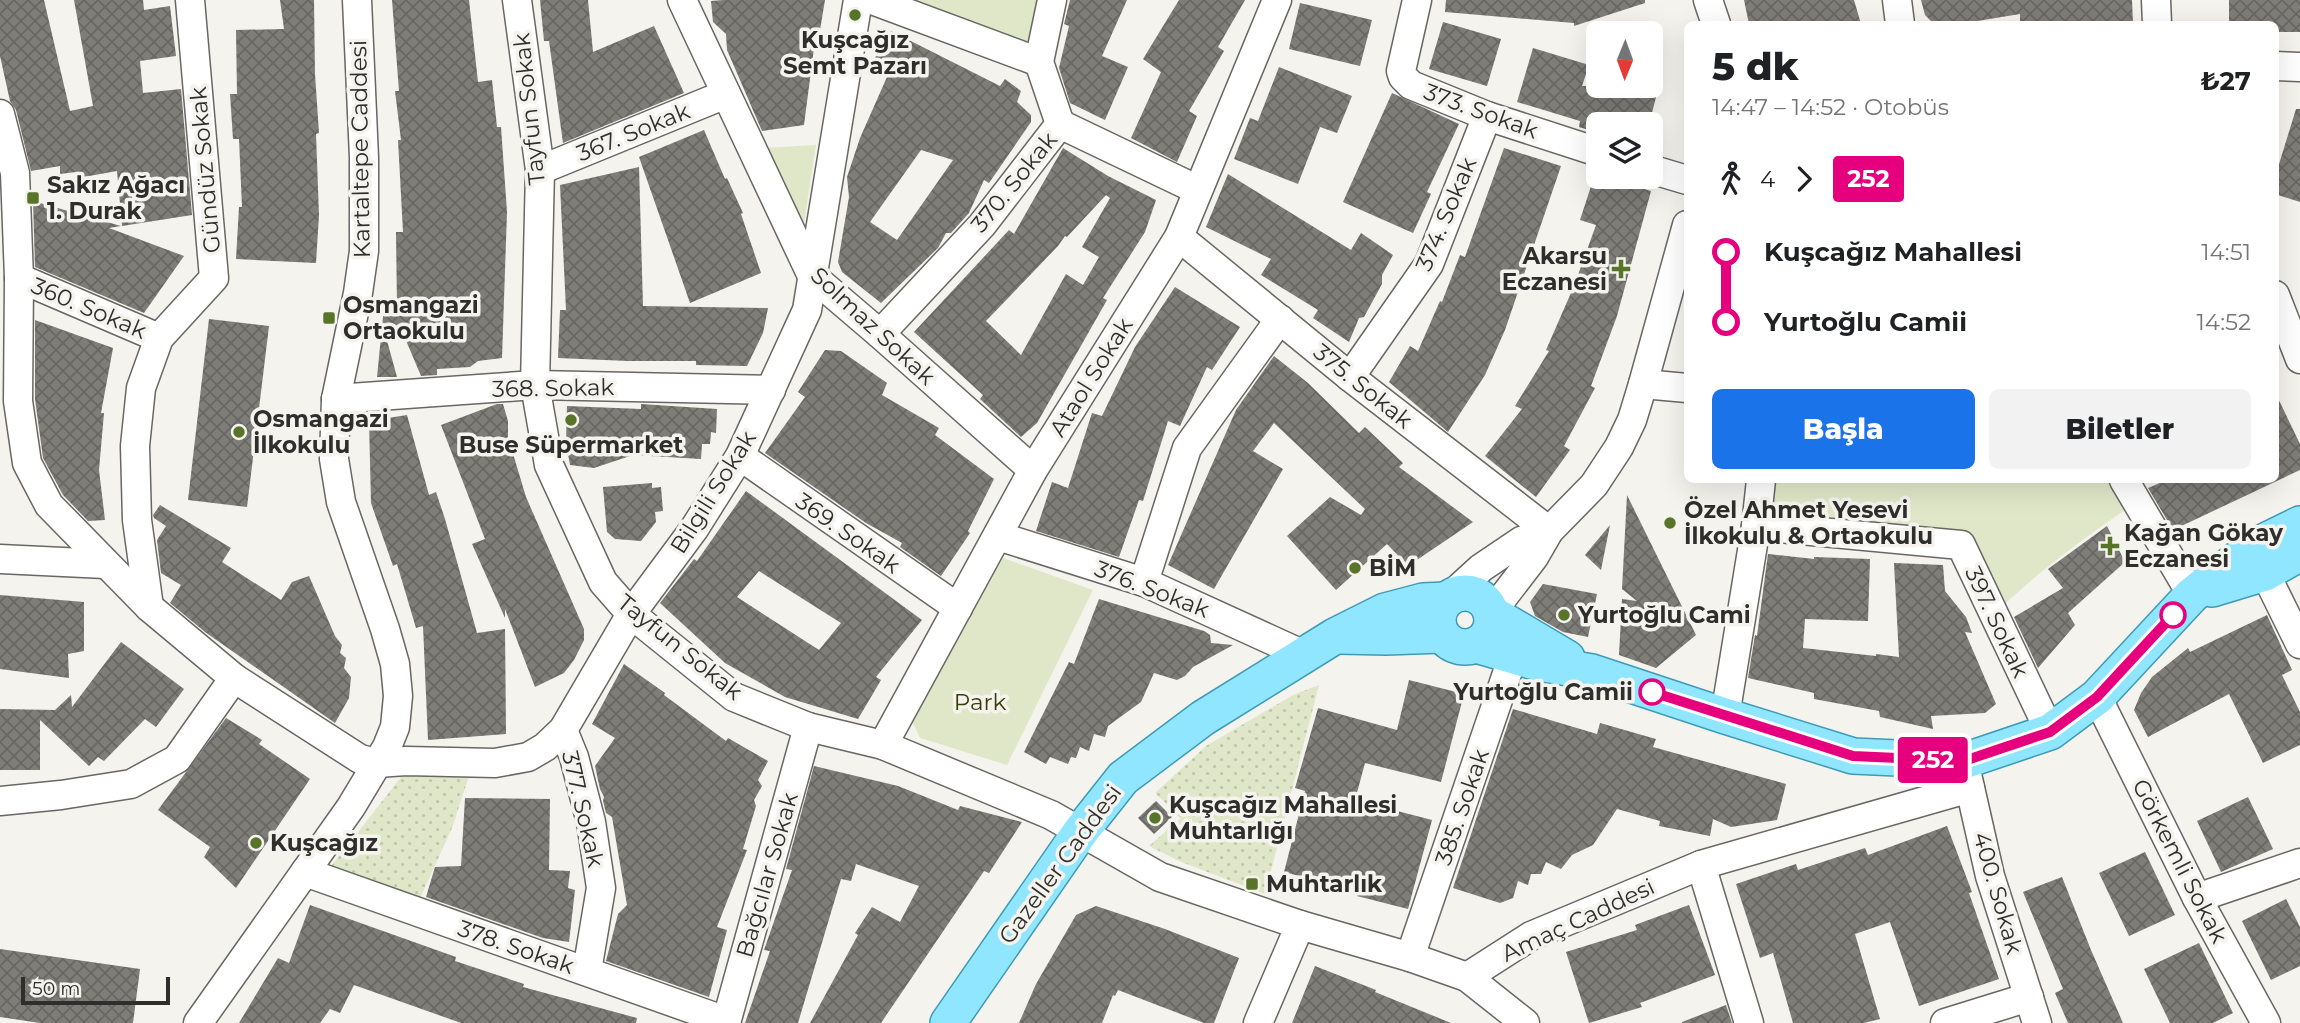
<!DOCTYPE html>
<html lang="tr">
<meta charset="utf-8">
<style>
:root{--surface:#fff;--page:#f2f2f2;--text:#202124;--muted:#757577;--accent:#1a73e8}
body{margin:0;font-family:Montserrat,sans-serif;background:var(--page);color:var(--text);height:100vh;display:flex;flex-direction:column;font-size:26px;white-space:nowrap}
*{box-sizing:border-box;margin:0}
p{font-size:23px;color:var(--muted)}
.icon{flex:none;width:38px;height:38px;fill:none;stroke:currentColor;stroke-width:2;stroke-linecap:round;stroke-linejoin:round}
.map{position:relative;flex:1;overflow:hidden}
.details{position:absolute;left:1684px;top:21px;width:595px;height:462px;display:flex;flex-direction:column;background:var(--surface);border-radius:10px;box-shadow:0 7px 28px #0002}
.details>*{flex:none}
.badge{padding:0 14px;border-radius:5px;font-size:24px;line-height:46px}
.needle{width:46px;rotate:181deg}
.controls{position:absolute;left:1586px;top:21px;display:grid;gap:14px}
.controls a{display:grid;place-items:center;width:77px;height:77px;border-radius:10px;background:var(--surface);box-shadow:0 7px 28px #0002;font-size:35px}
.scale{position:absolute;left:21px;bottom:18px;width:149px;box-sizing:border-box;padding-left:7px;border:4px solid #2f2e2c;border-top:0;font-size:19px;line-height:24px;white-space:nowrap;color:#2f2e2c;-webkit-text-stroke:5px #f4f3ee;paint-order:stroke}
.map>.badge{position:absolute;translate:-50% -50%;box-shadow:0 0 0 4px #fff}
.legs{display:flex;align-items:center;gap:10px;height:77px;padding:0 28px;font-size:23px}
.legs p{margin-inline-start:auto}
.summary{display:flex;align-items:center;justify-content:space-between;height:119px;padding:0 28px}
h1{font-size:38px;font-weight:800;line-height:52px}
.primary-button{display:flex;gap:14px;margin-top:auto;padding:14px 28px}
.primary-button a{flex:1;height:80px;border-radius:10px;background:var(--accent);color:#fff;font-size:28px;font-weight:800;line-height:80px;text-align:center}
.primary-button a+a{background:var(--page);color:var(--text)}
ul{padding:0 28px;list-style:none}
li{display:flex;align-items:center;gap:24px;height:70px;font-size:26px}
li i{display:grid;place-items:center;width:10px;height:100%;margin:0 9px;background:currentColor}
li i::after{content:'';width:18px;height:18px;margin:-9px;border:5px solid;border-radius:50%;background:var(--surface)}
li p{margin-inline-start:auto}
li:first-child i{background:linear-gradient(#0000 50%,currentColor 0)}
li:last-child i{background:linear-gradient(currentColor 50%,#0000 0)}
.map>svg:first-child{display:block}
.grass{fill:url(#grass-dots)}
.green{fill:#e0e7c8}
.building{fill:url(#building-cross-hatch);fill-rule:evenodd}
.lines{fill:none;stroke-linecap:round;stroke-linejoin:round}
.minor-casing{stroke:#686763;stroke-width:31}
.major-casing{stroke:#3f9bb5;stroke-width:38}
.minor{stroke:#fff;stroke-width:28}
.major{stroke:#91e6ff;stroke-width:35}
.line-1-casing{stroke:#fff;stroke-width:16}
.line-1{stroke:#e6007e;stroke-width:10}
.poi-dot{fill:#587429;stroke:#f4f3ee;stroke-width:2.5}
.stop-1-dot{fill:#fff;stroke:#e6007e;stroke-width:3.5}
.labels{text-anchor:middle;stroke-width:7;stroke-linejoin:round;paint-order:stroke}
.poi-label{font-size:23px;font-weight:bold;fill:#2f2e2c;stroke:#f4f3ee;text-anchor:start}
.street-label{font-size:23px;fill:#2f2e2c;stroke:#f4f3ee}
.stop-label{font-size:23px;font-weight:bold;fill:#2f2e2c;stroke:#f4f3ee;text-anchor:end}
.park-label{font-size:23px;fill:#383e04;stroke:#f4f3ee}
</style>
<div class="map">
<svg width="2300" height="1023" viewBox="0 0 2300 1023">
<defs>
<pattern id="grass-dots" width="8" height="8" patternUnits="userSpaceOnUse" patternTransform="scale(1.75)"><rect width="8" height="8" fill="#e0e7c8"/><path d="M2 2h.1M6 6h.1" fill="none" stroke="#c0c6ac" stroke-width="1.8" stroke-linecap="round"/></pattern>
<pattern id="building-cross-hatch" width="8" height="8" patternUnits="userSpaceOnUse" patternTransform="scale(1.75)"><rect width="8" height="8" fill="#7e7d78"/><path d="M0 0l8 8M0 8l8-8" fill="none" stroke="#686763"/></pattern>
</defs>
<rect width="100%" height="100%" fill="#f4f3ee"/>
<g class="grass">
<path d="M1319,685L1265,894L1179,861L1149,846L1181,818L1155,793L1206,746L1293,695Z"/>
<path d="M409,767L470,773L452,828L416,907L325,874Z"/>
</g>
<g class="green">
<path d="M909,0H1042L1032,40L1020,42Z"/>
<path d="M816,145L804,223L763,148Z"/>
<path d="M1768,480H2118L2131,506C2082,539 2037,573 1995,613L1964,539L1762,520Z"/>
<path d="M1003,558L1093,590L1007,765L920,738L911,719Z"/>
</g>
<g class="building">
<path d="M0,0H44L70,111L93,106L74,0H143L144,10L170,6L176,56L140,61L143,93L181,89L192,215L122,226L117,171L78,178L76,172L60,174V166L31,171L16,110L10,101L0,56Z"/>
<path d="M280,0H314L315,74L319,133L316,134L319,215L316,263L236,259L239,207H242L239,139H233L230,94H237L236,30L284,29Z"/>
<path d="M392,0H469L478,82L492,80L497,127H501L507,212L502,358L478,361L470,367L437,369V375L421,376L402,331L386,337L397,377H377L384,307H397L396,232H403L398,140H401L395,91H399Z"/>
<path d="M540,0H588L593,52L654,26L684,93L563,143L549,41H544Z"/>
<path d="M723,0H825L817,48H814L804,125L762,131L727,50L726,34L713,22L711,1Z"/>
<path d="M1070,0H1127L1102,56L1128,67L1105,120L1070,103L1059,68L1069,26L1064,24Z"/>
<path d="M1179,0H1245L1218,47L1224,51L1189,111L1197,116L1177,162L1131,138L1161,72L1143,59Z"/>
<path d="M1446,0H1645V3L1574,26V23L1445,12Z"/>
<path d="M1744,0H1854L1861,24H1749Z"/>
<path d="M1921,0H2132L2133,24H2020V14L1959,24H1934L1925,15Z"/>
<path d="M2229,0H2300V32H2275V24H2229Z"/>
<path d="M1300,3L1372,20L1360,66L1289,49Z"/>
<path d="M1443,22L1501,39L1487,86L1429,69Z"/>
<path d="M891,31L1000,86L1005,79L1021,91L1017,102L1031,115V122L989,183L984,180L969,213L951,233H946L938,248L881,303L842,272L838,262L849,197L847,177L860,138L887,77L870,66ZM921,150L953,160L897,240L870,222Z"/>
<path d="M1533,48L1589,65L1582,86H1659L1649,124H1598V133L1579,127L1580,121L1517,102Z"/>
<path d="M1279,67L1352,96L1337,133L1320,127L1298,184L1234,159L1250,118L1258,121Z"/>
<path d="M1392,93L1459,124L1427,192L1431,194L1413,233L1343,202Z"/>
<path d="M2296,109H2300V202L2275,194V177Z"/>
<path d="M704,130L725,179L727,178L743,213L741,214L761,273L690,303L639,157Z"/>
<path d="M1063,148L1108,176L1156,200L1145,232L1103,298L1107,300L1037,423L1021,437L980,399L983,395L914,332L1009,230L1014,234ZM1106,195L1110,198L1082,247L1099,257L1083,285L1066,274L1021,355L986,321L1058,246L1065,236L1067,237Z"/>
<path d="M1504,148L1561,166L1505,330L1485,375L1448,432L1389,382L1410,346L1418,351L1440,301L1442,302L1460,255L1465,257Z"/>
<path d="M639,167L643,306L768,308L763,333L747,366L696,365V361H628L558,358L560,310H566L560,185Z"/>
<path d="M1228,174L1351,250L1361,233L1393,255L1382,275V284L1364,317L1359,318L1349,342L1313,318L1318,310L1261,275L1271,259L1206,227Z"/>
<path d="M1595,174L1598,177H1605L1651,191L1617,316L1591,386L1595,388L1564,446L1570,450L1536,497L1485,456L1522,409L1515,406L1549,351L1546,350L1574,286L1596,225L1580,220Z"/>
<path d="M33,201L121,226L109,228L184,256L144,313L35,267Z"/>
<path d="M1175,287L1240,327L1212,370L1207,367L1180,426L1168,421L1143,501L1139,500L1119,557L1036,531L1052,482L1068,488L1092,413L1102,416L1135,347Z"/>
<path d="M209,319L269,326L247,507L188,500Z"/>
<path d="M35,320L113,348L101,413H104L99,470L105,520L88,521L63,495L43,458L35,399Z"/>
<path d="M825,350L841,351L887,383L882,395L939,428L935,435L994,479L968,531L970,533L941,576L900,547L902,543L866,523L765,453L805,397L798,392Z"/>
<path d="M1274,356L1308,383L1359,433L1365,427L1403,463L1399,467L1473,522L1408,566L1387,544L1336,590L1287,536L1330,497L1361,515L1365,509L1274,423L1253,451L1283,469L1214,589L1168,565L1236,410Z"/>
<path d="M2275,392L2300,444V470L2173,530L2148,488L2167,480H2275Z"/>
<path d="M497,404H503L508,421V437L526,497L584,629V640L574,660L564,673L535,687L505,609V618L472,544L485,539L441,425Z"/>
<path d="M641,404L717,409L716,433L711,432L710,444H702L701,459L633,455L594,468L570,465L566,443L567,406L641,409Z"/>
<path d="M407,415L429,495L436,492L445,519L477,633L505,629L506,734L428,740L423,626L416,628L397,564L393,566L371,503L369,421Z"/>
<path d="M652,483V488L661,487L663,511L655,512L656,522L641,541L615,539L607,532L603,487Z"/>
<path d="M746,491L922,620L876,677L881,680L858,719L785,697L725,663L660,603L694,559L697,561ZM759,571L841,623L819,650L737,597Z"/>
<path d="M1627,495L1696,635L1656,668L1619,655L1622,599L1637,601L1622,589Z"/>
<path d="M160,505L231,548L222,562L281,600L292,582L309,576L335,636L342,645L340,653L346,658L344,668L351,677L349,698L335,723L205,632L170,603L181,585L161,573L157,540L166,526L154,518L153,515Z"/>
<path d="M1610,525L1601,570L1585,555Z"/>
<path d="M2107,526L2125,562L2068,613L2075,625L2038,668L2014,617L2063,588L2048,569Z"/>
<path d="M1768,554L1814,559V557L1870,559L1868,621L1805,619L1803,648L1876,656V654L1899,657L1894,563L1943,565L1945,591L1966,617L1972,633L1965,632L1996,704L1985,713L1931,716L1933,729L1880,717L1879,711L1814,699V693L1748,678L1755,635L1757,636Z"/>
<path d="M1543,584L1597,594L1588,637L1563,632L1535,616L1530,602Z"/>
<path d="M0,595L84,602V651L68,654L69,678L0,669Z"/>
<path d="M1099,599L1204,631L1210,635L1211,643L1233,645L1193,667L1185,676L1177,680L1154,673L1141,702L1108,726L1105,737L1094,734L1089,751L1080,747L1076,758L1071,757L1068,764L1050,757L1046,764L1024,752L1069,662L1074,664Z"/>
<path d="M2267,615L2292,670L2282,675L2300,712V745L2263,763L2229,694L2148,737L2134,710L2141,693L2152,677L2188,648L2190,652Z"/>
<path d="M121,642L184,689L156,727L145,719L104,761L98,757L89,766L40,720V770H0V709L55,710L71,695L72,707Z"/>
<path d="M624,664L665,693L664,695L726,741L728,738L768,761L758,780L762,786L754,800L756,806L743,849L747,850L717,927L727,930L709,997L606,961L618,914L627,905L612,817L606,813L603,801L604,797L600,789L595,766L615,738L592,724Z"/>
<path d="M1409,680L1464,694L1441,782L1365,763L1355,800L1432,820L1408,909L1357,896L1358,891L1284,872L1305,791L1295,788L1318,708L1397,730Z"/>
<path d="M1513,709L1597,734L1600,723L1656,739L1653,747L1786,784L1777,820L1731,827L1713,819L1710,836L1659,826L1660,821L1617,809L1593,845L1572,855L1561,869L1546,862L1541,874H1531L1528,885L1518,881L1513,898L1500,903L1453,888Z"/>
<path d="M226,718L262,740L259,744L310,779L236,888L204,857L210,847L158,810Z"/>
<path d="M814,766L898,786L958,810L960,806L1022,822L989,873L984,871L881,1023H810L858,935L855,933L872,907L900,922L919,886L856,864L851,881L841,879L798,1023H745L770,951L764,950L792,870L786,869Z"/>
<path d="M2248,797L2273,849L2221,872L2197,821Z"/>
<path d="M465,798L550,799L549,870L570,871L568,888L575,890L569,942L543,938L426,897L435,867L461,866Z"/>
<path d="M1156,801L1172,817L1154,834L1138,818Z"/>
<path d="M1947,826L1972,892L1969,893L1999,979L1919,1006L1890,922L1855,934L1880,1019L1864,1023H1793L1773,953L1760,958L1736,884L1796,864L1798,870L1865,848L1868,855Z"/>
<path d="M2145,852L2175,915L2129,936L2099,873Z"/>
<path d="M2062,877L2091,950L2123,1023H2068L2055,993L2063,989L2023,892Z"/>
<path d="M2286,899L2300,927V966L2271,980L2242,921Z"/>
<path d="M310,905L456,957L455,961L524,984L523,987L637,1018L636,1023H461L354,985L340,1013L330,1009L320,1023H239L278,958L289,963Z"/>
<path d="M1689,905L1715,975L1640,1003L1642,1007L1589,1023L1566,952L1637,930L1635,925Z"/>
<path d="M1096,906L1165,929L1239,958L1214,1023H1204L1118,990L1115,996L1113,995L1102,1023H1019L1036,984L1076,915Z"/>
<path d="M2199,943L2233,1013L2213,1023H2170L2144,969Z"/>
<path d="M0,949L140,969L133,1023H40L0,1017Z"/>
<path d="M1315,966L1376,990L1375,992L1451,1023H1292Z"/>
<path d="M1726,1005L1732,1023H1682V1022Z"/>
</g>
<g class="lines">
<defs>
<g id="minor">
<path d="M517,0L540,170L535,385L549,465L603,582L631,614L734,697L808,727L883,745L1051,815L1160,877L1300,925L1410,957L1467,977L1525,1023"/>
<path d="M682,0L812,276L880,334L1033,470"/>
<path d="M872,0L1039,62"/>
<path d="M1417,0L1401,71L1403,77L1411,85L1487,116L1598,152"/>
<path d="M1708,0L1716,24"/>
<path d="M1897,0L1900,24"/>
<path d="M2156,0L2157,24"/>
<path d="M2275,66L2300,67"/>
<path d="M0,114L15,173L19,278L18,401L27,463L49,505L149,607L234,678L360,759L377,763L406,761L495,763L528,757L545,747L563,730L631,614L694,529L740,456L807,310L858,0"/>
<path d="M1060,124L1198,190"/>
<path d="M1650,169L1687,180"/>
<path d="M540,170L726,94"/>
<path d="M1179,237L1350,377L1549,531"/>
<path d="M19,278L159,338"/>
<path d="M2275,295L2300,359"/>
<path d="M880,334L982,225L1060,124L1039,62L1052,0"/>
<path d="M1350,377L1429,264L1487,116"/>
<path d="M1643,384L1687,388"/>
<path d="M336,399L535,385L771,390"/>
<path d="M740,456L958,608"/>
<path d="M2124,480L2192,595"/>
<path d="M1756,526L1961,545L2050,732"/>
<path d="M998,536L1144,582L1302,654"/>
<path d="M0,559L105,564"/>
<path d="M2265,573L2300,644"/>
<path d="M1144,582L1187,448L1280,319"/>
<path d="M1446,600L1481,568L1521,541L1549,531"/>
<path d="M149,607L137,520L135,446L141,388L159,338L214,278L190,0"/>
<path d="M1491,613L1534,557L1549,531L1594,485L1619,447L1632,420L1643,384L1687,225"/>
<path d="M2097,697L2197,898L2266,1023"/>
<path d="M1725,716L1756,526L1761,480"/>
<path d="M563,730L574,757L591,822L601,888L587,971"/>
<path d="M883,745L1033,470L1179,237L1277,0"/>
<path d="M1966,770L1990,876L2037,1023"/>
<path d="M0,801L61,795L131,784L177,759L234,678"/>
<path d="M1701,865L1749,1023"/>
<path d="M305,872L726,1021"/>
<path d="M2197,898L2300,863"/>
<path d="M1410,957L1513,656"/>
<path d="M1467,977L1531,936L1701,865L1970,788"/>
<path d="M198,1023L351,807L387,747L395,727L398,696L395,664L385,629L341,502L334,459L336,399L358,293L364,251V158L357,0"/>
<path d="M726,1023L808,727"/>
<path d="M1258,1023L1300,925"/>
<path d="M1945,1023L2029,997"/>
</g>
<g id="major">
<path d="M2212,589L2265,573L2300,553"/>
<circle cx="1465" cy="620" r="27"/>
<path d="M1491,613L1567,658"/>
<path d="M1339,636L1386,637L1442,635"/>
<path d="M1476,645L1538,663L1592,672L1725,716L1853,756L1964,761L2050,732L2097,697L2192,595L2253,547L2300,524"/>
<path d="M948,1023L1081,831L1123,778L1203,718L1335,636L1385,611L1423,601L1446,600"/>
</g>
</defs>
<use href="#minor" class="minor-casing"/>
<use href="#major" class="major-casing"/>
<use href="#minor" class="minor"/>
<use href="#major" class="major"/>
</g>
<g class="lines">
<defs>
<path id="line-1" d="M1652,692L1853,756L1964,761L2050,732L2097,697L2173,615"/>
</defs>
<use href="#line-1" class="line-1-casing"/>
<use href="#line-1" class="line-1"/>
</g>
<g class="poi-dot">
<circle cx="855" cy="15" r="7"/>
<rect x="26" y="191" width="14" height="14" rx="3.5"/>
<path d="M1617.5 258.5h7v7h7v7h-7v7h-7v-7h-7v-7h7z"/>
<rect x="322" y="311" width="14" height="14" rx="3.5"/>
<circle cx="571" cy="420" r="7"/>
<circle cx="239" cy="432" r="7"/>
<circle cx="1670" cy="523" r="7"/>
<path d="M2106.5 535.5h7v7h7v7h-7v7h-7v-7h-7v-7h7z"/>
<circle cx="1355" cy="568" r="7"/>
<circle cx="1564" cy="615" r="7"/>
<circle cx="1155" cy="818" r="7"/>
<circle cx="256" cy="843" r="7"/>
<rect x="1245" y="877" width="14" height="14" rx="3.5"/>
</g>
<g class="stop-1-dot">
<circle cx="2173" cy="615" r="12"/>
<circle cx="1652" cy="692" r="12"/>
</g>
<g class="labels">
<g class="poi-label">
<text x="855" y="48" text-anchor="middle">Kuşcağız<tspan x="855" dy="26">Semt Pazarı</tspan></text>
<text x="47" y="193">Sakız Ağacı<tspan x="47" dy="26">1. Durak</tspan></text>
<text x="1607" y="264" text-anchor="end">Akarsu<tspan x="1607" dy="26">Eczanesi</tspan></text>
<text x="343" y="313">Osmangazi<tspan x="343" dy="26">Ortaokulu</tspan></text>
<text x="253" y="427">Osmangazi<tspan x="253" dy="26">İlkokulu</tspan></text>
<text x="571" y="453" text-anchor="middle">Buse Süpermarket</text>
<text x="1684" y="518">Özel Ahmet Yesevi<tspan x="1684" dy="26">İlkokulu &amp; Ortaokulu</tspan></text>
<text x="2124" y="541">Kağan Gökay<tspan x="2124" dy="26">Eczanesi</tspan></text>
<text x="1369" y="576">BİM</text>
<text x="1578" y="623">Yurtoğlu Cami</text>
<text x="1169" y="813">Kuşcağız Mahallesi<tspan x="1169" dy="26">Muhtarlığı</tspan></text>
<text x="270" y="851">Kuşcağız</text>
<text x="1266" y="892">Muhtarlık</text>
</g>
<g class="street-label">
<text transform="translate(529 109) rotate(-96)" y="8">Tayfun Sokak</text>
<text transform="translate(1481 111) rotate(20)" y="8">373. Sokak</text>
<text transform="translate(633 132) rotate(-22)" y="8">367. Sokak</text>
<text transform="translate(360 149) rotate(-91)" y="8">Kartaltepe Caddesi</text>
<text transform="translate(205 170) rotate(-95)" y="8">Gündüz Sokak</text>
<text transform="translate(1014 182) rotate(-51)" y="8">370. Sokak</text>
<text transform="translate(1446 214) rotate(-67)" y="8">374. Sokak</text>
<text transform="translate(89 308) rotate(23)" y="8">360. Sokak</text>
<text transform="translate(873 326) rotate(43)" y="8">Solmaz Sokak</text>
<text transform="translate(1091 377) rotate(-58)" y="8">Ataol Sokak</text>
<text transform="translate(1363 386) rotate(39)" y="8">375. Sokak</text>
<text transform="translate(553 388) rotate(-1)" y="8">368. Sokak</text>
<text transform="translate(713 492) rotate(-58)" y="8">Bilgili Sokak</text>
<text transform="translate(848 533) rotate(35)" y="8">369. Sokak</text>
<text transform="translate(1152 589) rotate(21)" y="8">376. Sokak</text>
<text transform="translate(1997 622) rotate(65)" y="8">397. Sokak</text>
<text transform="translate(680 647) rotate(39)" y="8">Tayfun Sokak</text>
<text transform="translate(1462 807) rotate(-71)" y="8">385. Sokak</text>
<text transform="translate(583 809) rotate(77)" y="8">377. Sokak</text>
<text transform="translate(2180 861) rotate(63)" y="8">Görkemli Sokak</text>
<text transform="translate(1060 864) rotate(-54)" y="8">Gazeller Caddesi</text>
<text transform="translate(767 875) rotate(-74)" y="8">Bağcılar Sokak</text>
<text transform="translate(1998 893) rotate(74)" y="8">400. Sokak</text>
<text transform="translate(1578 920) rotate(-25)" y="8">Amaç Caddesi</text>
<text transform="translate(516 947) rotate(19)" y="8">378. Sokak</text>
</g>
<g class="stop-label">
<text x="1633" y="700">Yurtoğlu Camii</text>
</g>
<g class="park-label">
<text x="980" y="710">Park</text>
</g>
</g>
</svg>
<div class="controls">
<a><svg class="needle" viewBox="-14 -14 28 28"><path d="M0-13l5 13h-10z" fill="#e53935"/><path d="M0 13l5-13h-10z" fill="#757577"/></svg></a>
<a><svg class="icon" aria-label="layers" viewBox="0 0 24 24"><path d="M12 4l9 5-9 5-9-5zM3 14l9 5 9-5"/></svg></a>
</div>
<div class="scale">50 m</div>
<b class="badge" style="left:1933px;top:760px;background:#e6007e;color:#fff">252</b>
<section class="details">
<div class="summary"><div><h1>5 dk</h1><p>14:47 – 14:52 · Otobüs</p></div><b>₺27</b></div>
<div class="legs"><svg class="icon" aria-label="walk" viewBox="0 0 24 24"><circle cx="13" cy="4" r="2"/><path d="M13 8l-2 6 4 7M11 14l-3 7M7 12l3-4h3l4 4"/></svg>4<svg class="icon" aria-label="forward" viewBox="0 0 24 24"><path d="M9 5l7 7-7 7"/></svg><b class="badge" style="background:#e6007e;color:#fff">252</b></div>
<ul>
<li><i style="color:#e6007e"></i><b>Kuşcağız Mahallesi</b><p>14:51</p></li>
<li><i style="color:#e6007e"></i><b>Yurtoğlu Camii</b><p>14:52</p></li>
</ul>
<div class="primary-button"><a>Başla</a><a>Biletler</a></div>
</section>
</div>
